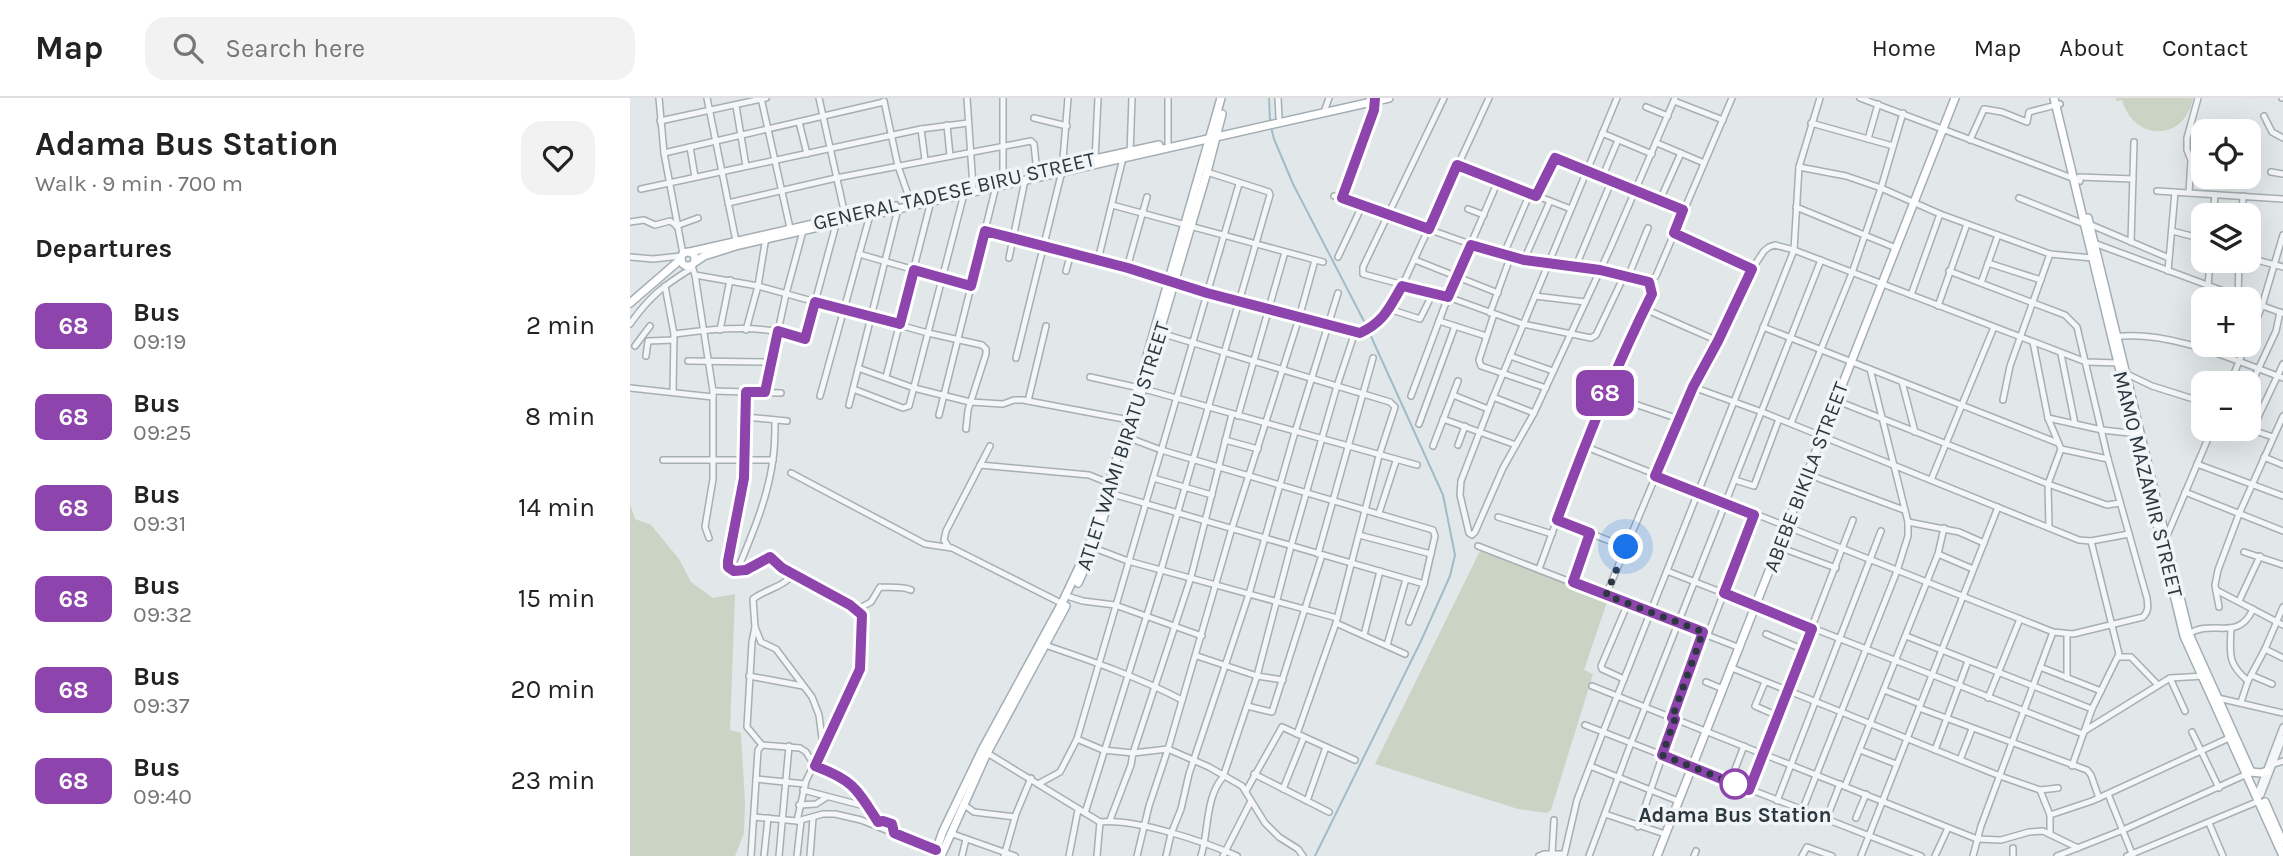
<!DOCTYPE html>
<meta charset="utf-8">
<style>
:root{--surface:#fff;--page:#f2f2f2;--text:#222;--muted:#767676;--line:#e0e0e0}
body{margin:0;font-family:Karla,sans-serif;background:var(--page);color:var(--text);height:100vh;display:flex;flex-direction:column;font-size:26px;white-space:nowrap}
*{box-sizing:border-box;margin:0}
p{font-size:23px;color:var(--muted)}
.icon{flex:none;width:38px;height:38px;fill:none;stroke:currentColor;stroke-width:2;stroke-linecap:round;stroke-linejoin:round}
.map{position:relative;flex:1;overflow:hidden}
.side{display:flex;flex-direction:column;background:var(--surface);width:630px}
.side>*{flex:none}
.badge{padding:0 14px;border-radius:10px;font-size:24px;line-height:46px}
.tools{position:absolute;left:1561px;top:21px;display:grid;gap:14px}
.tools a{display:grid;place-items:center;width:70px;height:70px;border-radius:14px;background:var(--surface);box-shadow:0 7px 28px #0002;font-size:35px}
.you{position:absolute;width:35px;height:35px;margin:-18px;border:5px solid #fff;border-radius:50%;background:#1a73e8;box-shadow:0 0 0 10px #1a73e833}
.map>.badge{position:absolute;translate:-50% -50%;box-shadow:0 0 0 4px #fff}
h2{padding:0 35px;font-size:26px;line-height:63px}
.round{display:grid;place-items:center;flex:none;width:74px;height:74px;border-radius:21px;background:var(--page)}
.headline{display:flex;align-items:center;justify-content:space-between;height:119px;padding:0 35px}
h1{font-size:33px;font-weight:700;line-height:52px}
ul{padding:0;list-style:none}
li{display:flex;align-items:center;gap:21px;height:91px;padding:0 35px}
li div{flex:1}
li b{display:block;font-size:26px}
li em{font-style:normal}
li .badge{min-width:77px;font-weight:700;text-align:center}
header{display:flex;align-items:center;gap:42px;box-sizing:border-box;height:98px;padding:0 35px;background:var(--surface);border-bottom:2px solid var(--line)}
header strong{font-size:33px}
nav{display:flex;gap:38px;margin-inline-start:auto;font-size:24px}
.search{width:490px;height:63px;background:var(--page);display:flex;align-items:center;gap:18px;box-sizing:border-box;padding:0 24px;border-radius:21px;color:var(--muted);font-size:26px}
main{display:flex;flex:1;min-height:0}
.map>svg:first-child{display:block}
.green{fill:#cbd3c4}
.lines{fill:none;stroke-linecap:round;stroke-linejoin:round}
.stream{stroke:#a0bcc7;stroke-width:2}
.minor-casing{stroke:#a7afb3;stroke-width:8}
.major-casing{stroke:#a2aeb4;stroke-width:10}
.minor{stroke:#f4f6f8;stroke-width:5}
.major{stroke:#fff;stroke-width:7}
.line-casing{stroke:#fff;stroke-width:16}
.line{stroke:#8e44ad;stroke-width:10}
.walk{stroke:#2b3840;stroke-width:7;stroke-dasharray:0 12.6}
.stop-dot{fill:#fff;stroke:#8e44ad;stroke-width:3.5}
.labels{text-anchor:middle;stroke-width:7;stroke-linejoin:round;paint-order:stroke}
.street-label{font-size:21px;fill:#2b3840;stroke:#f1f5f7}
.stop-label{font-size:21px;font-weight:bold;fill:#2b3840;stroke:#f1f5f7}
</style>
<header>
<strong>Map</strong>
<div class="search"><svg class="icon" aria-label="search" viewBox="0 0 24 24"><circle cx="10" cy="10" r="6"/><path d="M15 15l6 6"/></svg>Search here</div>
<nav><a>Home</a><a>Map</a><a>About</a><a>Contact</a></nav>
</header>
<main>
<section class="side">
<div class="headline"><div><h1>Adama Bus Station</h1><p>Walk · 9 min · 700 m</p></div><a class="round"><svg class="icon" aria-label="heart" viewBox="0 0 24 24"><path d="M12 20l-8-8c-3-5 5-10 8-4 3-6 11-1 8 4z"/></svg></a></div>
<h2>Departures</h2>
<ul>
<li><span class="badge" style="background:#8e44ad;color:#fff">68</span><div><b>Bus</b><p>09:19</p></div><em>2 min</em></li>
<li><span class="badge" style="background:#8e44ad;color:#fff">68</span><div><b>Bus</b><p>09:25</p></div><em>8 min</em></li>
<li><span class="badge" style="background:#8e44ad;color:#fff">68</span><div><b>Bus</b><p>09:31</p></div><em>14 min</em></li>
<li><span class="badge" style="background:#8e44ad;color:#fff">68</span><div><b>Bus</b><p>09:32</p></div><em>15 min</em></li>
<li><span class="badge" style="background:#8e44ad;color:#fff">68</span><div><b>Bus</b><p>09:37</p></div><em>20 min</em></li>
<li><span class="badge" style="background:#8e44ad;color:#fff">68</span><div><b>Bus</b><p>09:40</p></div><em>23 min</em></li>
</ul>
</section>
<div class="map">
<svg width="1653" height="758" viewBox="0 0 1653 758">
<rect width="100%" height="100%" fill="#e2e7e9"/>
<g class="green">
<path d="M1486,0H1563C1555,44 1504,44 1492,2L1486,3Z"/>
<path d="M0,406L5,421L21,427L49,461L61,484L83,500L105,496L100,632L111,635L115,704L114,735L105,758H0Z"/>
<path d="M850,453L978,501L954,572L963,576L921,712L917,715L888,711L745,666Z"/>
</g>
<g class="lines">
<g class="stream">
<path d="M639,0L640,23"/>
<path d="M641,29L644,41L663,86L737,229"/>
<path d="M685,758L791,543L820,478L825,457L813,397L739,234"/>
</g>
<defs>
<g id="minor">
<path d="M29,0L34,55L53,156"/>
<path d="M77,0L106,143"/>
<path d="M131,0L160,130"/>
<path d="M189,0L215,117"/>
<path d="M337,0L343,89"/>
<path d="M373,0V82"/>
<path d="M648,0L649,20"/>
<path d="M814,0L733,169V176L818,199L893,226L961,240L966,237L994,178"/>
<path d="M987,0L862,302L831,383L830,397L839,435L842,437L845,434L873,370L904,315L980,151L1045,0"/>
<path d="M1230,0L1450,83"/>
<path d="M1652,0H1653"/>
<path d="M254,3L268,68L282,108"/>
<path d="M1044,3L1093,22"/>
<path d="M106,8L116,68"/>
<path d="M1016,9L1038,18"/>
<path d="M694,14L699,0"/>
<path d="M1634,18L1642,34L1653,40"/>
<path d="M404,20L437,28"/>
<path d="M30,23L136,0"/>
<path d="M169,24L177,56"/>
<path d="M1181,25L1263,48"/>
<path d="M317,27L320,58"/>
<path d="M291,31L295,62"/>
<path d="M972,35L1022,56"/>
<path d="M1238,41L1248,6"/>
<path d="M1340,42L1354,11L1372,14L1397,24L1399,14L1430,6"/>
<path d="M538,45V0"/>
<path d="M1027,45L1074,65"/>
<path d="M60,49L65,79"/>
<path d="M34,55L254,4"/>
<path d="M500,56L502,0"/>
<path d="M465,63L468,0"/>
<path d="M827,67L941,111"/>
<path d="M1169,69L1216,78L1251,90L1310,116L1420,156L1462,160"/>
<path d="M1641,74L1653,76"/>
<path d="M1449,79L1503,81"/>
<path d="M972,80L988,42"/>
<path d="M11,91L291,31L338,25"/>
<path d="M1527,93L1653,101"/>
<path d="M1559,95L1561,62L1557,52V40L1568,0"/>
<path d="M704,98L880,160L970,172L1019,184L1026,178L1102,0"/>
<path d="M906,98L925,60L1053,112"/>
<path d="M712,100L744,12L745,1"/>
<path d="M1389,100L1454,126"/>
<path d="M1030,102L1051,55"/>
<path d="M98,105L206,80L401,43L404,46L407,75"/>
<path d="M482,107L693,164"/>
<path d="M1166,109L1266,150"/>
<path d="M838,111L854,117"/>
<path d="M1583,117L1585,97"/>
<path d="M1612,117L1613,98"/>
<path d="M0,124L14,122L25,127L40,123L46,127"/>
<path d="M1459,126L1539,160"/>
<path d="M46,128L68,120"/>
<path d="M355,133L497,170L577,195L730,235L745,228L751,222L772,188L859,0"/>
<path d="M1542,133L1573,141"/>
<path d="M1043,135L1122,171"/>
<path d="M1501,144L1504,44"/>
<path d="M1464,145L1615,201"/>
<path d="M229,156L341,188"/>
<path d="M873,158L900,95"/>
<path d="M0,159L23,161L51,158"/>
<path d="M708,159L732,108"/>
<path d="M379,160L395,82"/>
<path d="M1619,160L1653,169"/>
<path d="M468,162L493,60"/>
<path d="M785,162L868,195"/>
<path d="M894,162L920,103"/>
<path d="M1358,165L1411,182"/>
<path d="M62,168L65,177L128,188L298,235L352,247L356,251V256L338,312L336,331"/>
<path d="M946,168L981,84"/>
<path d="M497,170L517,99"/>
<path d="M436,173L441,155"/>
<path d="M1538,173L1545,94"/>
<path d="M65,177L83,293V381L75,429L79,440"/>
<path d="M998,179L1018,130"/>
<path d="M1351,185L1368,137"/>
<path d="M35,188L44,236L43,294"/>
<path d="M1578,188L1580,163"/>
<path d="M1281,197L1310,116"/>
<path d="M905,198L955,204"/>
<path d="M1608,199L1609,163"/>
<path d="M1619,203L1652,215"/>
<path d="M1308,208L1337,126"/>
<path d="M759,211L790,221L803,195"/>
<path d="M1015,211L1088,243"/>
<path d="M860,215L880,160"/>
<path d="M864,216L849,262L851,268L916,290"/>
<path d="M809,223L856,238"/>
<path d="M0,226C20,198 33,188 62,170"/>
<path d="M1133,229L1428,345"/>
<path d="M90,232L100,182"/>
<path d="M116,232L128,188L136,139"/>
<path d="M527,234L760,304L765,309L749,358L706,525L667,636"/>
<path d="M44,236C77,232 116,227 149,234C158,236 166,240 175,241L207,123"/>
<path d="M1484,239C1537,231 1604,262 1653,280"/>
<path d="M1619,240L1632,208L1653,137"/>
<path d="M1403,244L1418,320L1431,351L1418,386L1419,429"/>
<path d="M5,248L20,228"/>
<path d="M1431,256L1445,326"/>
<path d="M16,258L18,243L44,242"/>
<path d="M880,258L923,273"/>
<path d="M386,260L432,73L438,0"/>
<path d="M58,263L140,264"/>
<path d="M228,270L284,290L340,304L373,306L384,302H393L499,322"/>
<path d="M1497,276L1522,288L1573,304"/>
<path d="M256,279L301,103"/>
<path d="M460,279L514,291L787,367"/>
<path d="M1272,284L1285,334"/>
<path d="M1600,285L1616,247"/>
<path d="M1063,289L1132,314L1449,442L1461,443L1499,436"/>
<path d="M0,290L83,299"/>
<path d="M223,291L273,310L279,308L334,96"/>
<path d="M1619,291L1646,233L1650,214"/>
<path d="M83,293L151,295"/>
<path d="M116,294L114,380L98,469L104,473L116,472L140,459L152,470L220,507L229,514L233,522L230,571L176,683L167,723"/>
<path d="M135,294L156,196L173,133"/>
<path d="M975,296L1049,321"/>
<path d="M823,297L858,311"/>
<path d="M190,298L240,117"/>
<path d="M781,298L818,199L868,83"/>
<path d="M863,299L904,315"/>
<path d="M1205,302L1418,386L1477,407L1490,405"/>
<path d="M1373,302L1380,268L1420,156"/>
<path d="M398,303L416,228"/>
<path d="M219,307L268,111L266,107"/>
<path d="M309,317L367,84"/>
<path d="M608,318L655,154"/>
<path d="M116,319L157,323"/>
<path d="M1418,320L1472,332L1508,336"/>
<path d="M813,321L886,347"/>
<path d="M1161,325L1222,175L1251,90L1273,15"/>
<path d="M789,326L825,228"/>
<path d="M1619,331L1643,339"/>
<path d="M1622,332L1653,266"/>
<path d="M494,338L531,352L803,432L805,438L794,486L779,524"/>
<path d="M595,342L628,351"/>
<path d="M828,347L835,328"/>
<path d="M803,348L828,283"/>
<path d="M954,348L1423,534L1443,536L1513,519C1519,513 1518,508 1517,500L1478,361L1447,229L1435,217L1319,173"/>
<path d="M1431,351L1478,361"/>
<path d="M1634,359L1653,367"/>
<path d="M33,362H143"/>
<path d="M1567,366L1653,398"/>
<path d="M350,367L459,377L479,385"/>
<path d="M161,375L295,446L322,450L433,506"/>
<path d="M1177,376L1274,412"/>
<path d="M523,380L582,397"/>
<path d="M1105,382L1124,388L1149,321"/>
<path d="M1301,382L1364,229"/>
<path d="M1555,394L1653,433"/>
<path d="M479,395L794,486"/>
<path d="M749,415L766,363"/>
<path d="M868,419L922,436"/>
<path d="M927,423L996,449"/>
<path d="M1278,424L1329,434L1354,445"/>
<path d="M729,437L801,456"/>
<path d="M1536,440L1582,331"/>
<path d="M318,448L314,442L316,433L360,348"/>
<path d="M848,448L1110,550"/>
<path d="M1149,449L1206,470"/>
<path d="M464,450L498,463L707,520"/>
<path d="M1614,454L1653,467"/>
<path d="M688,456L743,260"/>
<path d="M1308,456L1343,471"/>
<path d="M909,471L961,329L1001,235L1022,196L1019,184"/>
<path d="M107,473C122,437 138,400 143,361C145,348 145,335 145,322"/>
<path d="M1037,473L1453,636"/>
<path d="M163,476C154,489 136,491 123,501L125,529L131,544L146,551L182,599L189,617L193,648"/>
<path d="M943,484L960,435"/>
<path d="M1586,492L1653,527"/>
<path d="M976,497L1063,289L1088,243L1122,171L1134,153L1139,149L1145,147L1164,152L1456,264L1488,265"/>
<path d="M440,499L453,503L485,507L572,538"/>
<path d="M1609,503L1630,458"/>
<path d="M1589,509L1585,487L1588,472L1609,416L1653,318"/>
<path d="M226,512L241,504L250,489C259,490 272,488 281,492"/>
<path d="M706,525L775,556"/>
<path d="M125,529L122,544L117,629L132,647L170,650L176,654L185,668L219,683L230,695L248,724"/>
<path d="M1601,530C1600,556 1597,565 1618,583"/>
<path d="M1078,536L1124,417"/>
<path d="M1136,536L1174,552"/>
<path d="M1437,536V580"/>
<path d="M1559,536C1582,520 1608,545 1623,511"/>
<path d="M734,537L750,473"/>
<path d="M1276,538L1462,611"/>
<path d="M415,547C462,563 508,579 552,602"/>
<path d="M757,547L776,481"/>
<path d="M1635,551L1653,560"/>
<path d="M567,558L627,578L653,582"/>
<path d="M1488,559H1501L1528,587"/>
<path d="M1410,569L1471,593"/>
<path d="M1102,570L1370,678L1410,692L1420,717V736"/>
<path d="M1621,577L1642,586"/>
<path d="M119,578L173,588"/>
<path d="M1540,580L1555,613"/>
<path d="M994,581L972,571L971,568L998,505"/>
<path d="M1076,584L1093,591"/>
<path d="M1135,584L1125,608L1148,618"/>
<path d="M962,588L1347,741L1371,742L1399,734L1413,733L1448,750"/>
<path d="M1254,592L1290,606"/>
<path d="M1358,600L1390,521"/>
<path d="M1588,600L1653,615"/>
<path d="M1611,604L1618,583L1635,551L1653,509"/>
<path d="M617,608L642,614L692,457"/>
<path d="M1289,610L1457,672L1461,677L1469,700"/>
<path d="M1042,620L1073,534"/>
<path d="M955,627L1291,758"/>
<path d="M1456,632L1540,580L1574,578"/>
<path d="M1562,634L1589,690"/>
<path d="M447,641L473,652L503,655L538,651L579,669L612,688L635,725L649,739L668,751L673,758"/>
<path d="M1230,652L1266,666"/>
<path d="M1305,652L1338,563"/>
<path d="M354,653L470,724C505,720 575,744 607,758"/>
<path d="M1330,662L1342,631"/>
<path d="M1641,667L1653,663"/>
<path d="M960,668L1048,703"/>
<path d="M1442,668L1462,611L1489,556L1461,443"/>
<path d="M624,676L699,714"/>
<path d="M126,681L175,686"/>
<path d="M1100,684L1114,648"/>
<path d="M408,686L430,674L447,641L609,86"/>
<path d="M1215,688L1308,456L1314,430"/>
<path d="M653,691L674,639"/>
<path d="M173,692L238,709"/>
<path d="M1119,692L1223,422"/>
<path d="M1410,692L1428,690"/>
<path d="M616,693L652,629L725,662"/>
<path d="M1625,694L1629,692L1653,629"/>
<path d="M1478,696L1503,758"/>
<path d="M1627,699L1631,697L1653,640"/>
<path d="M677,703L696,649"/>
<path d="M1147,703L1251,433"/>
<path d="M333,706L344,714L385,719"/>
<path d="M169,707L186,706L197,699"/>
<path d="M1172,713L1267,473L1278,438V424L1240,271"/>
<path d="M455,715L531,472L640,97L639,94L577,74"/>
<path d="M975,716L1035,736"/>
<path d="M1420,717L1462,703L1599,640"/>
<path d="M124,719L167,723L193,716H205L231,722L306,752"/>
<path d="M1226,720L1236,696"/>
<path d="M480,722L501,667L503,655L561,479L602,316"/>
<path d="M1196,722L1210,686"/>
<path d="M247,725L253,723L262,726L264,735"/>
<path d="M1579,725L1593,758"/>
<path d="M1008,729L1045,621"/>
<path d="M320,735L385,758"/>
<path d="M1383,750V758"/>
<path d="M922,756L924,722"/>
<path d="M121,758L128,652L132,647"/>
<path d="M134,758L138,720"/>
<path d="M149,758L159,648"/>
<path d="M167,758L171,723"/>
<path d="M180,758L183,720"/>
<path d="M332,758L336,741"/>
<path d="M374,758L386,716L401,680"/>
<path d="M439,758L448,712"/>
<path d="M467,758L470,724"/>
<path d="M507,758L519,708L538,651L602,430L669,220L685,162"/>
<path d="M536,758L541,736L551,711L559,676L619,496L665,334L708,195"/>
<path d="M571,758C579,733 575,700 593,679L627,578L661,448L707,288L725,234"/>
<path d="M593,758L621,703"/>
<path d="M909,758L914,756H934"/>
<path d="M934,758L947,702L973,634L1164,152L1169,69L1190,0"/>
<path d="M959,758L1001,645L1191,162"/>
<path d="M1064,758L1066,753"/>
<path d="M1172,758L1177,749L1202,758"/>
<path d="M1231,758L1368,409"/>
<path d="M1305,758L1318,730"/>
<path d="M1343,758L1351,728L1423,534"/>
<path d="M1427,758L1493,732L1617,676"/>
<path d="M1497,758L1629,703"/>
</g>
<g id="major">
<path d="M1424,0L1554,538L1653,758"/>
<path d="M424,70L529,47"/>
<path d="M1458,120L1559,536L1621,674"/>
<circle cx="58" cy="161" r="7"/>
<path d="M60,154L249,111"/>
<path d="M65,164L74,158L109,147L759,0"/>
<path d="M0,205L51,161"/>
<path d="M502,327L577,74L592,16"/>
<path d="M448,485L464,450L484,385"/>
<path d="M1621,674L1631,675L1637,673"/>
<path d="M1635,704L1653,745"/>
<path d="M304,758L313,733L352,652L432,505L459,448L494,338L591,0"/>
<path d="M311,758L357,655L436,508"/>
<path d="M1027,758L1325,0"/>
</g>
</defs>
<use href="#minor" class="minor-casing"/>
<use href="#major" class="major-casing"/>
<use href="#minor" class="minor"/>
<use href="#major" class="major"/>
</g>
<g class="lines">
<defs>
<path id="line" d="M306,752L264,735L262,726L253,723L248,724C227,691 223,682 185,668L230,571L232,517L220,507L152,470L140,459L116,472L104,473L98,469V463L114,380L116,294H135L148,233L175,241L185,204L270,226L284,172L341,188L355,133L498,170L577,195L730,235C754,224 759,210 772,188L818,199L841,147L894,162L970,172L1019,184L1022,196C985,270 955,345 927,422L960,435L943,484L1073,534L1042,620L1045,621L1032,657L1119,692L1182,531L1094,495L1124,417L1025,378L1063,289L1088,243L1122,171L1044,135L1053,112L925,60L906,98L827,67L799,131L712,100L744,12L745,0"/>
</defs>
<use href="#line" class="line-casing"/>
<use href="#line" class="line"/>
<path class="walk" d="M996,449L976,497L1073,534L1042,620L1045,621L1032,657L1105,686"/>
</g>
<circle class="stop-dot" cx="1105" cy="686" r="14"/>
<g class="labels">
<g class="street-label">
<text transform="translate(324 93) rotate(-13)" y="7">GENERAL TADESE BIRU STREET</text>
<text transform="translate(493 348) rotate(-72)" y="7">ATLET WAMI BIRATU STREET</text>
<text transform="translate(1176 379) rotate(-69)" y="7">ABEBE BIKILA STREET</text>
<text transform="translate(1518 386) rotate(76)" y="7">MAMO MAZAMIR STREET</text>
</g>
<g class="stop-label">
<text x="1105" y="724">Adama Bus Station</text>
</g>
</g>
</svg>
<div class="tools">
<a><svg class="icon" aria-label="locate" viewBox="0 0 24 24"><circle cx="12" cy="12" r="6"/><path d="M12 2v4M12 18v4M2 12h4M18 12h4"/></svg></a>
<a><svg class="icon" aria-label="layers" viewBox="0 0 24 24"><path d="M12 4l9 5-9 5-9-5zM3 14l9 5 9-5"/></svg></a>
<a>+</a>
<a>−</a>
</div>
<div class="you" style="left:996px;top:449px"></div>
<b class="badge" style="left:975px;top:295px;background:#8e44ad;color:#fff">68</b>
</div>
</main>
